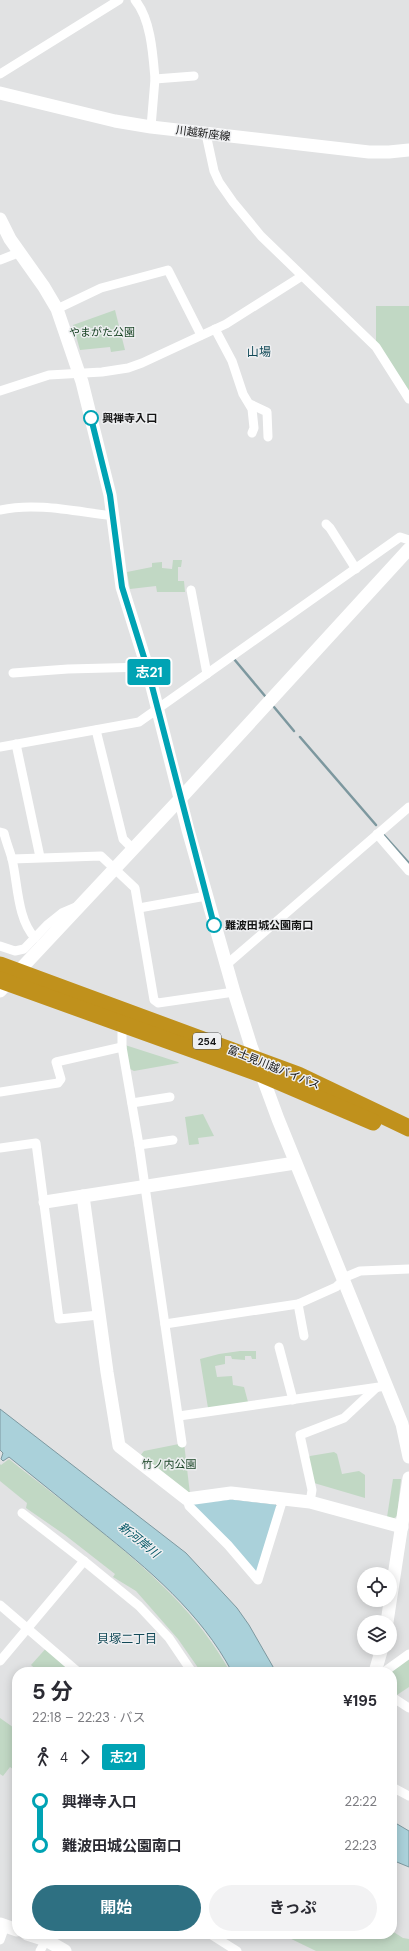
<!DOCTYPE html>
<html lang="ja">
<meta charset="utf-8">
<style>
:root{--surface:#fff;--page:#f2f2f3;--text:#2b2b33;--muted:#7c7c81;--accent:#2e7082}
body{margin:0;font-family:"DM Sans","Noto Sans JP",sans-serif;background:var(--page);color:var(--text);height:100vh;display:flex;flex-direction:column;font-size:15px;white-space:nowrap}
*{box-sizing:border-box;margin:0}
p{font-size:13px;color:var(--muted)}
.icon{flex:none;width:22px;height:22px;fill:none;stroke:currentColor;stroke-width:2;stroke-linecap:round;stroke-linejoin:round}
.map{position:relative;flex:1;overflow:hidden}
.side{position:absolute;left:12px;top:1667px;width:385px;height:272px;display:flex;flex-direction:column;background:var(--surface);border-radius:16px;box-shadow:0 2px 10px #0003}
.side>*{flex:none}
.badge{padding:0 8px;border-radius:3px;font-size:14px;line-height:26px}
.fabs{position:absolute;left:357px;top:1567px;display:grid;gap:8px}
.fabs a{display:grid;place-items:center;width:40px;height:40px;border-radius:50%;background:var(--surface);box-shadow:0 2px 10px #0003;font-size:20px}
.map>.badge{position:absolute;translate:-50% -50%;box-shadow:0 0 0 2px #fff}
.legs{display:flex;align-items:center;gap:6px;height:44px;padding:0 20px;font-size:13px}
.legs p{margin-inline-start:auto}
.head{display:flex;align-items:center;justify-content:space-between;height:68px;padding:0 20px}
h1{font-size:22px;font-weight:700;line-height:30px}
.action{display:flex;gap:8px;margin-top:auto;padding:8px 20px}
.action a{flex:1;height:46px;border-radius:24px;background:var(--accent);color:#fff;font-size:16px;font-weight:700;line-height:46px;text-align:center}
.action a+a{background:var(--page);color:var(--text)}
ul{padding:0 20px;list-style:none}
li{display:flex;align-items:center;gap:14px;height:44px;font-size:15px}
li i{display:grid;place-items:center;width:6px;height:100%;margin:0 5px;background:currentColor}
li i::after{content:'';width:10px;height:10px;margin:-5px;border:3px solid;border-radius:50%;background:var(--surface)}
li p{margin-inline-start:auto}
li:first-child i{background:linear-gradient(#0000 50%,currentColor 0)}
li:last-child i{background:linear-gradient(currentColor 50%,#0000 0)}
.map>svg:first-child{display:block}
.green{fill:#c1d8c4}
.water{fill:#aad1da;stroke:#7d989f}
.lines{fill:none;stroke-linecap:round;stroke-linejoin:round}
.stream{stroke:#7d989f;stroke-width:2.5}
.street{stroke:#fff;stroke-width:9}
.secondary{stroke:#fff;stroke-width:13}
.highway{stroke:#c0911c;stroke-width:17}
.line-1-casing{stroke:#fff;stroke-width:9}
.line-1{stroke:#00a3b4;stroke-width:6}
.stop-1-dot{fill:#fff;stroke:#00a3b4;stroke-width:2}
.labels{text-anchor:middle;stroke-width:3;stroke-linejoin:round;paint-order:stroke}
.shield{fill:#eeeff1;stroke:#555656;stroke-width:1}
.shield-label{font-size:10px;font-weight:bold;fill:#141414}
.street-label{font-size:11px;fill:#141414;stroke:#eeeff1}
.park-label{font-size:11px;fill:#133f1f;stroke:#eeeff1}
.stop-label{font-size:11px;font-weight:bold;fill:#141414;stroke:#eeeff1;text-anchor:start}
.neighbourhood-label{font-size:12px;fill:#124957;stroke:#eeeff1}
.water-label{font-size:12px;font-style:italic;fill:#015564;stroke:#eeeff1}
</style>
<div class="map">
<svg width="409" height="1951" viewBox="0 0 409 1951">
<rect width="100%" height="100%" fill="#e1e2e3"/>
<g class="green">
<path d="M376,306H409V392L376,341Z"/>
<path d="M115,310L125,350L111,352L110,347L80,350L73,325Z"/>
<path d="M173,560H182L181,567H178V581H184L185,592H157L156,586L130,589L127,572L152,567V563L162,562V568L172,569Z"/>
<path d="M125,1045L178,1062L179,1063L134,1071L130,1069Z"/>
<path d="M203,1114L214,1136L198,1138L199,1144L189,1145L185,1117Z"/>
<path d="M240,1351H256V1359H252L251,1356H245V1360L232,1359L231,1356H225V1364L215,1366L217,1377L232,1376L233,1385L244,1387L248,1402L208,1408L200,1359L219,1354Z"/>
<path d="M184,1443L190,1494L136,1461L144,1451Z"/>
<path d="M334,1452L337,1454L342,1474L359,1471L365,1475V1498L314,1483L308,1458L310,1456Z"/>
<path d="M9,1459C82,1518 186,1588 230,1672H201L178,1639L136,1591L113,1577L115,1574L65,1535L26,1508L27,1503L0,1481V1464L1,1465Z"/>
<path d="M393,1479H401L397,1516L393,1519L387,1517Z"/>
<path d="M49,1645L72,1665L66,1672H39L31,1665Z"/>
<path d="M409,1658V1687L397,1695L392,1692V1672H389Z"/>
<path d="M0,1718L17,1730V1772L10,1767L3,1776L0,1774Z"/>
<path d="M392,1931L403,1938L409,1939V1951H316L281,1934H392Z"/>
</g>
<g class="water">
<path d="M0,1409L186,1553L237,1608L249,1625L276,1672H232C201,1613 148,1569 97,1528C68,1504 38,1481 9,1457L3,1461L1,1459L3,1453L0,1450Z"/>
<path d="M231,1499L275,1504L278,1507L259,1572L255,1573L193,1505L194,1503Z"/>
<path d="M392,1821L409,1831V1867L392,1860Z"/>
</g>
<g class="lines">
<g class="stream">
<path d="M234,659L265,696"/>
<path d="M274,707L294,731"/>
<path d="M300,737L376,825"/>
<path d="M383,834L409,863"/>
</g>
<g class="street">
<path d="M135,0C151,19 153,55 155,79"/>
<path d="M0,74L119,0"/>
<path d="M151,127L155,79L194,76"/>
<path d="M206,134L214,171L219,182L233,202L261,236L376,347L409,399"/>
<path d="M0,260L18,253"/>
<path d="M57,309L101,288L168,270L201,335"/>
<path d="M215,329L232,361L243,394L252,409L254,428L252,433"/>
<path d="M0,391L49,375L102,372L128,368L142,363L226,324L302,276"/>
<path d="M250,404L267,412L268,437"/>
<path d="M0,510C37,502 77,512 114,516"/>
<path d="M326,524L330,528L356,569"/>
<path d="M191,590L207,674"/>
<path d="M13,673L68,669L147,667"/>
<path d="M96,730L123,839L133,849"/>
<path d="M16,744L40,857"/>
<path d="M0,747L139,722L400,537L409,540"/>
<path d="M0,832L4,833C6,842 10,851 12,859C18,884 17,919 35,938"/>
<path d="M377,834L409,871"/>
<path d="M12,859L101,856L135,888L154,1000L158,1003L234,992"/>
<path d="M139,908L206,896"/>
<path d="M0,946L15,951L24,949L47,925L62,913L76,907"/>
<path d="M226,965L409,807"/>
<path d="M122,1024V1047L139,1145L182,1443"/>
<path d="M0,1092L58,1083L61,1079L56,1062L122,1047"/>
<path d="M132,1103L170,1097"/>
<path d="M139,1145L173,1140"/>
<path d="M0,1148L36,1143L59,1319L99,1315"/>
<path d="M298,1304L304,1336"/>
<path d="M165,1324L298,1304L336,1287L348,1276L360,1271L409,1269"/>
<path d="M279,1347L293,1400"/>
<path d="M179,1416L386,1386"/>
<path d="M187,1499L189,1506L228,1545L258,1580L283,1499"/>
<path d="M310,1502L312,1490L300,1435L344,1418L376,1388"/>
<path d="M22,1513L84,1561L139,1606L169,1638L192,1672"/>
<path d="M363,1583H364"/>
<path d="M0,1605L78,1672"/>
<path d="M0,1661L84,1561"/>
<path d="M384,1672L409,1654"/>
<path d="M392,1697L409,1708"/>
<path d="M392,1787L409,1796"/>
<path d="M210,1934L237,1951"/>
<path d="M0,1940L5,1926"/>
<path d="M40,1951L46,1940"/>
</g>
<g class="secondary">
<path d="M0,93L115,121L151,127L369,152H389L409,150"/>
<path d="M0,219L10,239L44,287L57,309L82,382L110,495L122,587L147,667L188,830L234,992L251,1046L278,1119L402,1424L409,1457"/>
<path d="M0,991L180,799L409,549"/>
<path d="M83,1196L107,1372L119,1446L187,1499L231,1493L310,1502L402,1527"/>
<path d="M45,1202L295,1163"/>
<path d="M387,1622L409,1478"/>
<path d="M375,1672L382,1648"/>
<path d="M0,1924L17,1930"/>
<path d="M27,1934L46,1940L65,1951"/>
</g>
<g class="highway">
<path d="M0,965L298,1075L409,1128"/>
<path d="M0,980L261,1074L373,1122"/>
</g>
</g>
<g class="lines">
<defs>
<path id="line-1" d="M91,418L110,495L122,587L147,667L214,925"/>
</defs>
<use href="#line-1" class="line-1-casing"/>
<use href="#line-1" class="line-1"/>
</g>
<g class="stop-1-dot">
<circle cx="91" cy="418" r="7"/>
<circle cx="214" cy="925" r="7"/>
</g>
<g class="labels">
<rect class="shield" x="193" y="1033" width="28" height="16" rx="3"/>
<g class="shield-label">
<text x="207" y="1045">254</text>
</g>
<g class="street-label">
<text transform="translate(203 133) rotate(7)" y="4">川越新座線</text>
<text transform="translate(274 1067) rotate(22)" y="4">富士見川越バイパス</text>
</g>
<g class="park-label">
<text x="102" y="336">やまがた公園</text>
<text x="169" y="1468">竹ノ内公園</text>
</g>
<g class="stop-label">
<text x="102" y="422">興禅寺入口</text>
<text x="225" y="929">難波田城公園南口</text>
</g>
<g class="neighbourhood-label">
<text x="259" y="356">山場</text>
<text x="127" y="1643">貝塚二丁目</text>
</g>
<g class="water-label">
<text transform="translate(139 1540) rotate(39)" y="4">新河岸川</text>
</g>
</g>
</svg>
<div class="fabs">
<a><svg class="icon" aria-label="locate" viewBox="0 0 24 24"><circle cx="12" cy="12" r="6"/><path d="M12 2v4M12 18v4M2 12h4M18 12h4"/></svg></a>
<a><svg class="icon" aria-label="layers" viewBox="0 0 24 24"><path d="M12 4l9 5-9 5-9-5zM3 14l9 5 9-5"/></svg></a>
</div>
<b class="badge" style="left:149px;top:672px;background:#00a3b4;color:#fff">志21</b>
<section class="side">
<div class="head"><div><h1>5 分</h1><p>22:18 – 22:23 · バス</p></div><b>¥195</b></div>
<div class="legs"><svg class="icon" aria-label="walk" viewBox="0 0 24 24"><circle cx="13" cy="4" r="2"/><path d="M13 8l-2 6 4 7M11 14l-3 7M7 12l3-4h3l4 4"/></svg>4<svg class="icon" aria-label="forward" viewBox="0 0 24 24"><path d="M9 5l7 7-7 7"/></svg><b class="badge" style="background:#00a3b4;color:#fff">志21</b></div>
<ul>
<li><i style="color:#00a3b4"></i><b>興禅寺入口</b><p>22:22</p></li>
<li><i style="color:#00a3b4"></i><b>難波田城公園南口</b><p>22:23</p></li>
</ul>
<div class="action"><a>開始</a><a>きっぷ</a></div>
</section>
</div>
